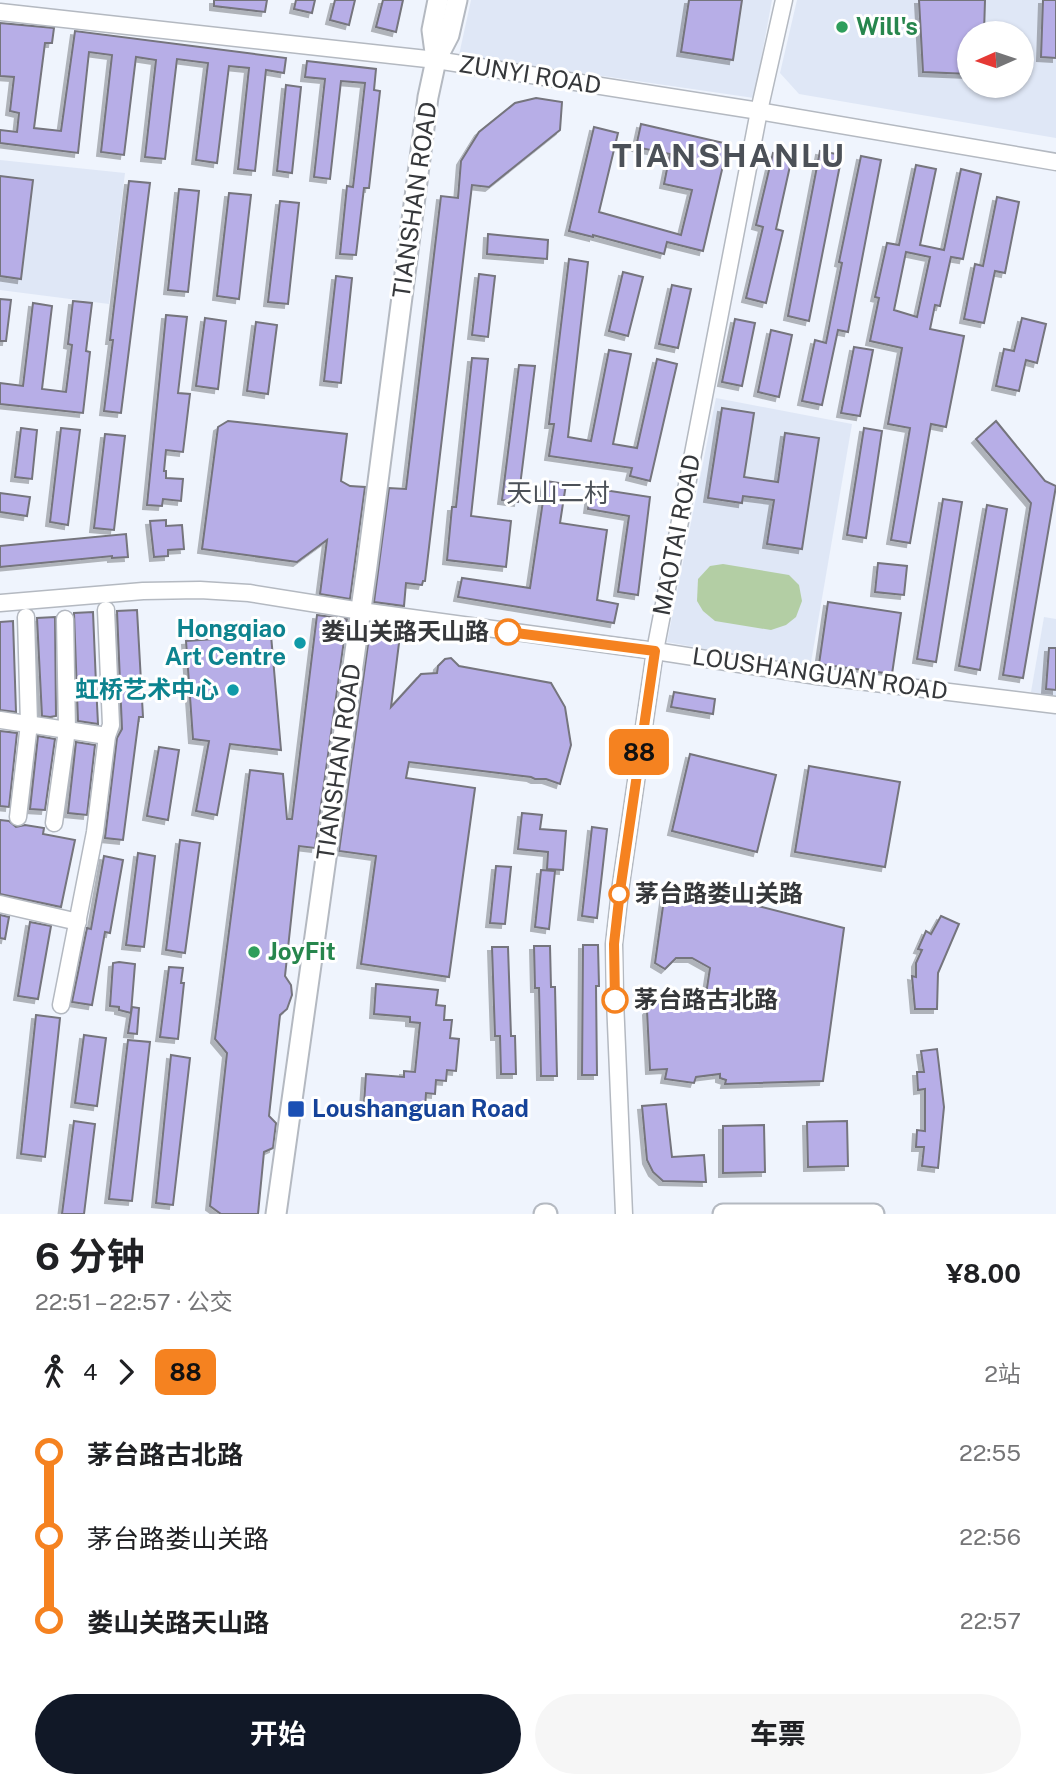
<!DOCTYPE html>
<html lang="zh">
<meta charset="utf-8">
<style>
:root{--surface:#fff;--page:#f6f6f6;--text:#202124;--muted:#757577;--accent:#111827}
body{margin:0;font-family:"Public Sans","Noto Sans SC",sans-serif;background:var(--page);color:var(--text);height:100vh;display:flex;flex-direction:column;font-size:26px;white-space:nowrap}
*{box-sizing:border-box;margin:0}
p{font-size:23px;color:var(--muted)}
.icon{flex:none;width:38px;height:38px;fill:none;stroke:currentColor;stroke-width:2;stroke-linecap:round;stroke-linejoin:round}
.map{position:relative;height:1214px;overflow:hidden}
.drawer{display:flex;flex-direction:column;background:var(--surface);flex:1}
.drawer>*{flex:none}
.badge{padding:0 14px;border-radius:10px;font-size:24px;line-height:46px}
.needle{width:46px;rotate:267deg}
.tools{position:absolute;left:957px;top:21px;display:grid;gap:14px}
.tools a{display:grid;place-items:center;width:77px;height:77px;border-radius:50%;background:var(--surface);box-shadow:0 2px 5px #0004;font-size:35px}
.map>.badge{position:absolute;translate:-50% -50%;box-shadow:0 0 0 4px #fff}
.legs{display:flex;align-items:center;gap:10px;height:77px;padding:0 35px;font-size:23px}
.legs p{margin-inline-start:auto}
.headline{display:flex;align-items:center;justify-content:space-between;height:119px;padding:0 35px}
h1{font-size:38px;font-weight:700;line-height:52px}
.primary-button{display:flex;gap:14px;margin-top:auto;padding:14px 35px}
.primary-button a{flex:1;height:80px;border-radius:42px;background:var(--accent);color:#fff;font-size:28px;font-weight:700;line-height:80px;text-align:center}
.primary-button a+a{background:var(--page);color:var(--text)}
ul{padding:0 35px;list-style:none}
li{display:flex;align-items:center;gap:24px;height:84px;font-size:26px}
li i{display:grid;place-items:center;width:10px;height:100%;margin:0 9px;background:currentColor}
li i::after{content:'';width:18px;height:18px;margin:-9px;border:5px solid;border-radius:50%;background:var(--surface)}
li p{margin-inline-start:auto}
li:first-child i{background:linear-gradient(#0000 50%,currentColor 0)}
li:last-child i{background:linear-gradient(currentColor 50%,#0000 0)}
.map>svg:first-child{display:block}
.built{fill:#dfe7f6;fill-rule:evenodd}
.green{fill:#b3cea4}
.building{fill:#b7aee7;stroke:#75747d;stroke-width:2;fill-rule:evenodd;filter:url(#shadow)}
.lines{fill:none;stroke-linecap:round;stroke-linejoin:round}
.minor-casing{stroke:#b4b9c1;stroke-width:19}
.major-casing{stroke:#b4b9c1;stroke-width:23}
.minor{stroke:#fff;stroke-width:16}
.major{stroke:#fff;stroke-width:19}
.line-1-casing{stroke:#fff;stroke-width:16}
.line-1{stroke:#f58220;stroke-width:10}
.leisure-dot{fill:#2e9e5b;stroke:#fff;stroke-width:2.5}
.stop-1-dot{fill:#fff;stroke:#f58220;stroke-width:3.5}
.culture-dot{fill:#0f9aa8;stroke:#fff;stroke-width:2.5}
.transit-dot{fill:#1a4fb4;stroke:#fff;stroke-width:2.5}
.labels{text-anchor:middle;stroke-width:6;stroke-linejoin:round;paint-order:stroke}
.leisure-label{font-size:24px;font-weight:bold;fill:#27864d;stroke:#fff;text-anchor:start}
.street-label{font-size:24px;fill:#36383b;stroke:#fff}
.culture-label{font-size:24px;font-weight:bold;fill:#0d838f;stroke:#fff;text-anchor:end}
.stop-label{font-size:24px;font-weight:bold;fill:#36383b;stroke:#fff;text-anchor:start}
.transit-label{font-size:24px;font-weight:bold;fill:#164399;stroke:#fff;text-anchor:start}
.neighbourhood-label{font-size:26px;fill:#4c5158;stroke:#fff}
.district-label{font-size:32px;font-weight:bold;letter-spacing:2px;fill:#4c5158;stroke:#fff}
</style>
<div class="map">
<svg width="1056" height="1214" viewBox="0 0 1056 1214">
<defs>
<filter id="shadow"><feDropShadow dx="-4" dy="4" stdDeviation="0" flood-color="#0004"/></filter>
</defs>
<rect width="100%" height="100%" fill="#eff4fd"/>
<g class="built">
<path d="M471,0H772L754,98L459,55Z"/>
<path d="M797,0H1056V138L799,94L780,73ZM970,33H1022V86H970Z"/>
<path d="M0,160L125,173L109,304L0,290Z"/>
<path d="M716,398L852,424L810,668L667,642Z"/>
<path d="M1044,617L1056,619V696L1031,692Z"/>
</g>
<path class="green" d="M723,564L789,575L799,585L802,601L796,617L786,625L771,630L715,621L703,611L697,601L698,579L710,566Z"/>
<g class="building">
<path d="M214,0H267L265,12L214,6Z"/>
<path d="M296,0H315L312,13L294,9Z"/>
<path d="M335,0H355L349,25L330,20Z"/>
<path d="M383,0H403L396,32L376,27Z"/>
<path d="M689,0H742L733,60L681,52Z"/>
<path d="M919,0H985L984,33H970V74L923,72Z"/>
<path d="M1043,0H1056V58L1041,57Z"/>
<path d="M0,23L54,28L52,43H45L34,128L61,131L75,31L286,58L284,73L266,70L255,171L238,169L249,68L229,66L217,163L196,160L208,63L177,59L165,159L145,157L156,60L136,57L124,155L101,152L112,55L89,52L78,153L0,143V130L17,132L19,113L10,111L14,77L0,76Z"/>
<path d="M307,61L376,69L374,90L380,91L369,188H364L356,255L340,254L347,186L353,187L365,83L341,81L330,179L314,177L325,79L305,77Z"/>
<path d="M286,85L301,87L292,173L277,171Z"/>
<path d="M536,98L562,102L560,130L489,187L472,185L425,581H423L422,585L406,583L404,606L374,602L389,488L406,489L441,196L458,198L461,161L479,132L515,103Z"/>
<path d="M641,124L728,144L703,251L667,242L664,254L593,235V237L569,231L594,127L618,133L599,212L681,235L692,190L664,184L670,154L636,147Z"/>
<path d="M820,151L842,155L809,321L788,316Z"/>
<path d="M773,153L792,157L776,229L783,231L766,303L746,298L763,227L756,225Z"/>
<path d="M861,156L881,160L848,332L838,330L822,405L802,401L815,340L826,343L842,263L839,262Z"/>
<path d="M916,165L936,169L920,245L944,250L961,169L981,174L963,259L951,257L940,306L935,305L930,329L964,336L946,427L931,424L910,543L891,540L910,428L888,424L902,348L870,341L879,298L875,297L887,243L899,245ZM906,252L930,257L917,317L894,310Z"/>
<path d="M0,176L33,180L21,279L0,276Z"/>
<path d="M129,181L150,183L121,413L104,411L113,340H110Z"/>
<path d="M179,189L199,191L188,292L168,290Z"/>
<path d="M229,193L251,195L239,299L217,296Z"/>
<path d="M997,197L1019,202L1005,273L995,271L984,323L964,319L975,264L983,266Z"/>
<path d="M280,201L299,203L288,304L268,302Z"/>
<path d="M488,234L548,240L547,259L487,254Z"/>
<path d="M569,259L588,262L568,437L591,441L609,350L631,354L613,444L637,448L657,359L677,364L650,481L630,476L632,468L549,456L554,424H549Z"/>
<path d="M623,272L643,277L628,336L609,331Z"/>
<path d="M479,274L495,276L488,337L472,335Z"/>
<path d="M336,276L352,278L341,383L324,381Z"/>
<path d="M672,285L691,289L678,348L659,344Z"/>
<path d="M0,299L11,300L6,341H0Z"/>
<path d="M73,301L92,303L86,351L90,352L83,413L0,404V383L23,386L33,303L52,306L42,389L66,392L72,345L68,344Z"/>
<path d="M166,315L187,317L178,393L190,394L183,452L166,450L164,471H166V478L183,479L181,501L163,499L162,506L147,505Z"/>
<path d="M205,318L226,321L218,389L196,386Z"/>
<path d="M1022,318L1046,324L1037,363L1026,360L1019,391L996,386L1004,349L1014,351Z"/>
<path d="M735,319L755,323L742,386L722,382Z"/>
<path d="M256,322L277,325L268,394L247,391Z"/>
<path d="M771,330L792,335L779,397L758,392Z"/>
<path d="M854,347L873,350L860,416L841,413Z"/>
<path d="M472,358L488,359L471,516L511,521L506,567L447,560L452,507H456Z"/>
<path d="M519,365L535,366L518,502L502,500Z"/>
<path d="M722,408L754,413L744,477L778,482L785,433L819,438L802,549L767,544L774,500L743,496L742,503L708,498Z"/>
<path d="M228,421L347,434L341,481L350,486L365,487L350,599L320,594L327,540L297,562L202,549L218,427Z"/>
<path d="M996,421L1045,481L1056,486L1023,678L1003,675L1031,503L976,439Z"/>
<path d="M21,428L37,430L32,479L15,477Z"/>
<path d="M61,428L80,430L68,525L50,522Z"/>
<path d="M864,428L882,431L866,538L847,535Z"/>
<path d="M105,434L125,436L114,530L94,528Z"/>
<path d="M546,481L566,484L560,523L607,530L597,600L618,604L614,623L458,597L462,578L530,588Z"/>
<path d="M591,488L650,497L638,595L618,592L629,516L588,509Z"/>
<path d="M0,493L30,497L27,516L0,512Z"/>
<path d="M943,499L962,502L936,662L917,659Z"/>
<path d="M987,505L1007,509L980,670L959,666Z"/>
<path d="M166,520V526L182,525L184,549L168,550V556L154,557L150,521Z"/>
<path d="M126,534L128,557L112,558V556L0,567V546Z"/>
<path d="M878,563L907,566L904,595L875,592Z"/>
<path d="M828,602L901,613L892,674L819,664Z"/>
<path d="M137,610L143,717H139L123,840L105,838L117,738L122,729L117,611Z"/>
<path d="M93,612L96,684L98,724L78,721L74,613Z"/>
<path d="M317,615L347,619L315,848L299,846L285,976L291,985L292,995L287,1009L280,1015L269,1116L276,1123L273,1148L264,1152L258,1214H221L210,1206L227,1053L215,1039L250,770L283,774L287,819H292Z"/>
<path d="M55,617L56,716L50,717L42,716L37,618Z"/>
<path d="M13,621L16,712L0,710V622Z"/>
<path d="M371,623L401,627L391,707L421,674L437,673L438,666L445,659L451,658L459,666L551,683L565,707L571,745L560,784L546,779H535L531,777L409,762L406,778L475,788L449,977L361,964L376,856L339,851Z"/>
<path d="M271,635L281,750L230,744L217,815L196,811L209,741L193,739L186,641Z"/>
<path d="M1049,648H1056V690L1046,689Z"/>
<path d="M674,692L715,699L713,714L671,707Z"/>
<path d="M0,731L17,733L9,807L0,806Z"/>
<path d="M38,736L55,739L45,810L30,809Z"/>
<path d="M76,742L95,745L87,815L68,813Z"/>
<path d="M159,747L179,750L168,820L147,816Z"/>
<path d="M690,754L776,775L757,852L672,831Z"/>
<path d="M809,766L900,782L885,867L795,852Z"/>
<path d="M522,813L542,815L540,829L566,831L563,870L547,869L548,852L518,849Z"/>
<path d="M0,820L9,821L16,827L25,825L44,828L43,834L75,840L61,907L0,894Z"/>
<path d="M592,827L607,829L597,918L582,916Z"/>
<path d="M180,840L200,843L185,953L166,950Z"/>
<path d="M138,853L155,856L144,947L126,945Z"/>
<path d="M104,856L123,860L110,933L105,932L92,1005L72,1002L87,928L91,929Z"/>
<path d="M496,866L511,867L505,924L490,923Z"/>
<path d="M541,870L555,871L549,929L535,927Z"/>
<path d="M665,892L758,906L844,928L823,1081L725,1084L726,1080L720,1078V1074L696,1077L694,1083L665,1079L667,1069L650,1070L647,1011L658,999H686L707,988L710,968L692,958H676L665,969L655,963Z"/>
<path d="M0,915L9,917L5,939L0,938Z"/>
<path d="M941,916L959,924L938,973L937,1009H915L912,976L916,977V963L922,950L918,949L926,931L931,934Z"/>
<path d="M30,922L51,926L38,999L18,996Z"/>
<path d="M583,945H598L599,986H596L597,1075H582Z"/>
<path d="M534,946H550L551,987H555L557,1076H541L539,988H535Z"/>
<path d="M492,947H508L511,1036H515L516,1074H501L500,1036H495Z"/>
<path d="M119,962L135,964L131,1013L119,1010V1007L110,1006L113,963Z"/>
<path d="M169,967L183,968L181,983H184L178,1039L160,1037Z"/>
<path d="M376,984L438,990L436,1005L445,1006L444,1020H452L450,1038L459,1039L456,1071L447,1070L446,1081L436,1080L435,1094L426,1093L425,1109L364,1104L366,1074L404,1077V1071L415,1072L420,1023L410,1022V1017L374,1014Z"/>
<path d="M132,1007L139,1008L137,1034L128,1033Z"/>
<path d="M36,1015L60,1018L45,1157L21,1154Z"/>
<path d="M84,1035L106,1038L97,1106L75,1103Z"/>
<path d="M128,1040L150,1042L132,1201L109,1199Z"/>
<path d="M937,1049L944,1107L938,1168L922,1166L924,1147H916L917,1130L925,1131V1089L918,1090L917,1072H924L921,1051Z"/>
<path d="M171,1055L190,1058L173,1205L156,1203Z"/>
<path d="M666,1104L672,1157L704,1155L706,1182L663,1181L653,1172L647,1160L642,1106Z"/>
<path d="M74,1121L95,1124L84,1214H62Z"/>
<path d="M847,1121L848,1166L808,1167L807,1122Z"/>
<path d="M764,1125L765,1172L723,1173V1126Z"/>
</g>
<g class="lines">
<defs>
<g id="minor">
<path d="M0,12L436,60L759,111L1056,162"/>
<path d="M0,603L143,591L200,590L249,593L361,611L655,651L817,676L1056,705"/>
<path d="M0,720L107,736"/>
<path d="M18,817L29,724L26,617"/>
<path d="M54,823L67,730L65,619"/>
<path d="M0,904L78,922"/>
<path d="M61,1005L95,832L107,736L111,725L106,610"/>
<path d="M624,1214L615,1000L614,944L620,891L655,651L759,111L784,0"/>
</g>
<g id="major">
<path d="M436,60L432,30L438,0"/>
<path d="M276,1214L367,566L428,97L436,60L449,35L457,0"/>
<path d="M544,1214H547"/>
<path d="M723,1214H874"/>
</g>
</defs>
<use href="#minor" class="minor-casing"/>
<use href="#major" class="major-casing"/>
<use href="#minor" class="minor"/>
<use href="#major" class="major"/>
</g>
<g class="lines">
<defs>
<path id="line-1" d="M508,632L655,651L620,891L614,944L615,1000"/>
</defs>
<use href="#line-1" class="line-1-casing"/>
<use href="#line-1" class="line-1"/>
</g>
<g class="leisure-dot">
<circle cx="842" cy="27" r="7"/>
<circle cx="254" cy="952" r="7"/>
</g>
<g class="stop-1-dot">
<circle cx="508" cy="632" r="12"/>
<circle cx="619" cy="894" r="9"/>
<circle cx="615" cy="1000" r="12"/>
</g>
<g class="culture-dot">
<circle cx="300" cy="643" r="7"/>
<circle cx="233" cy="690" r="7"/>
</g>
<rect class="transit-dot" x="287" y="1100" width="18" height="18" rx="3.5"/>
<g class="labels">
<g class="leisure-label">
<text x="856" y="35">Will's</text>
<text x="268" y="960">JoyFit</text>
</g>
<g class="street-label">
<text transform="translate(530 75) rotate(9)" y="8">ZUNYI ROAD</text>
<text transform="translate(415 200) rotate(-82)" y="8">TIANSHAN ROAD</text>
<text transform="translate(677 535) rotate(-79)" y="8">MAOTAI ROAD</text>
<text transform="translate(820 674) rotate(8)" y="8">LOUSHANGUAN ROAD</text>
<text transform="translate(339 762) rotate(-82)" y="8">TIANSHAN ROAD</text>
</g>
<g class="culture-label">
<text x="286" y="637">Hongqiao<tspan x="286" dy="28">Art Centre</tspan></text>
<text x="219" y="698">虹桥艺术中心</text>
</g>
<g class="stop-label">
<text x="489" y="640" text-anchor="end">娄山关路天山路</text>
<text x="635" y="902">茅台路娄山关路</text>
<text x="634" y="1008">茅台路古北路</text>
</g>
<g class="transit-label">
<text x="312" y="1117">Loushanguan Road</text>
</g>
<g class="neighbourhood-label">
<text x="558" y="502">天山二村</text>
</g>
<g class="district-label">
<text x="729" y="167">TIANSHANLU</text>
</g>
</g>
</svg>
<div class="tools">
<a><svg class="needle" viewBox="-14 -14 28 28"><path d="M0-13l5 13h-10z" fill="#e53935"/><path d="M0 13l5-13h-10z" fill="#757577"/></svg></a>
</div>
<b class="badge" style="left:639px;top:752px;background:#f58220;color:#111">88</b>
</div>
<section class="drawer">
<div class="headline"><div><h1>6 分钟</h1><p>22:51 – 22:57 · 公交</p></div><b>¥8.00</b></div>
<div class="legs"><svg class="icon" aria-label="walk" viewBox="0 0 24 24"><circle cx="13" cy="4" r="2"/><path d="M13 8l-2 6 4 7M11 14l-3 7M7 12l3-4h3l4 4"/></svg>4<svg class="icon" aria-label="forward" viewBox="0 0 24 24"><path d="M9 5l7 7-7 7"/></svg><b class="badge" style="background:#f58220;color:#111">88</b><p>2站</p></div>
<ul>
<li><i style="color:#f58220"></i><b>茅台路古北路</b><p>22:55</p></li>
<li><i style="color:#f58220"></i><span>茅台路娄山关路</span><p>22:56</p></li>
<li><i style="color:#f58220"></i><b>娄山关路天山路</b><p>22:57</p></li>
</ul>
<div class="primary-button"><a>开始</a><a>车票</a></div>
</section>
